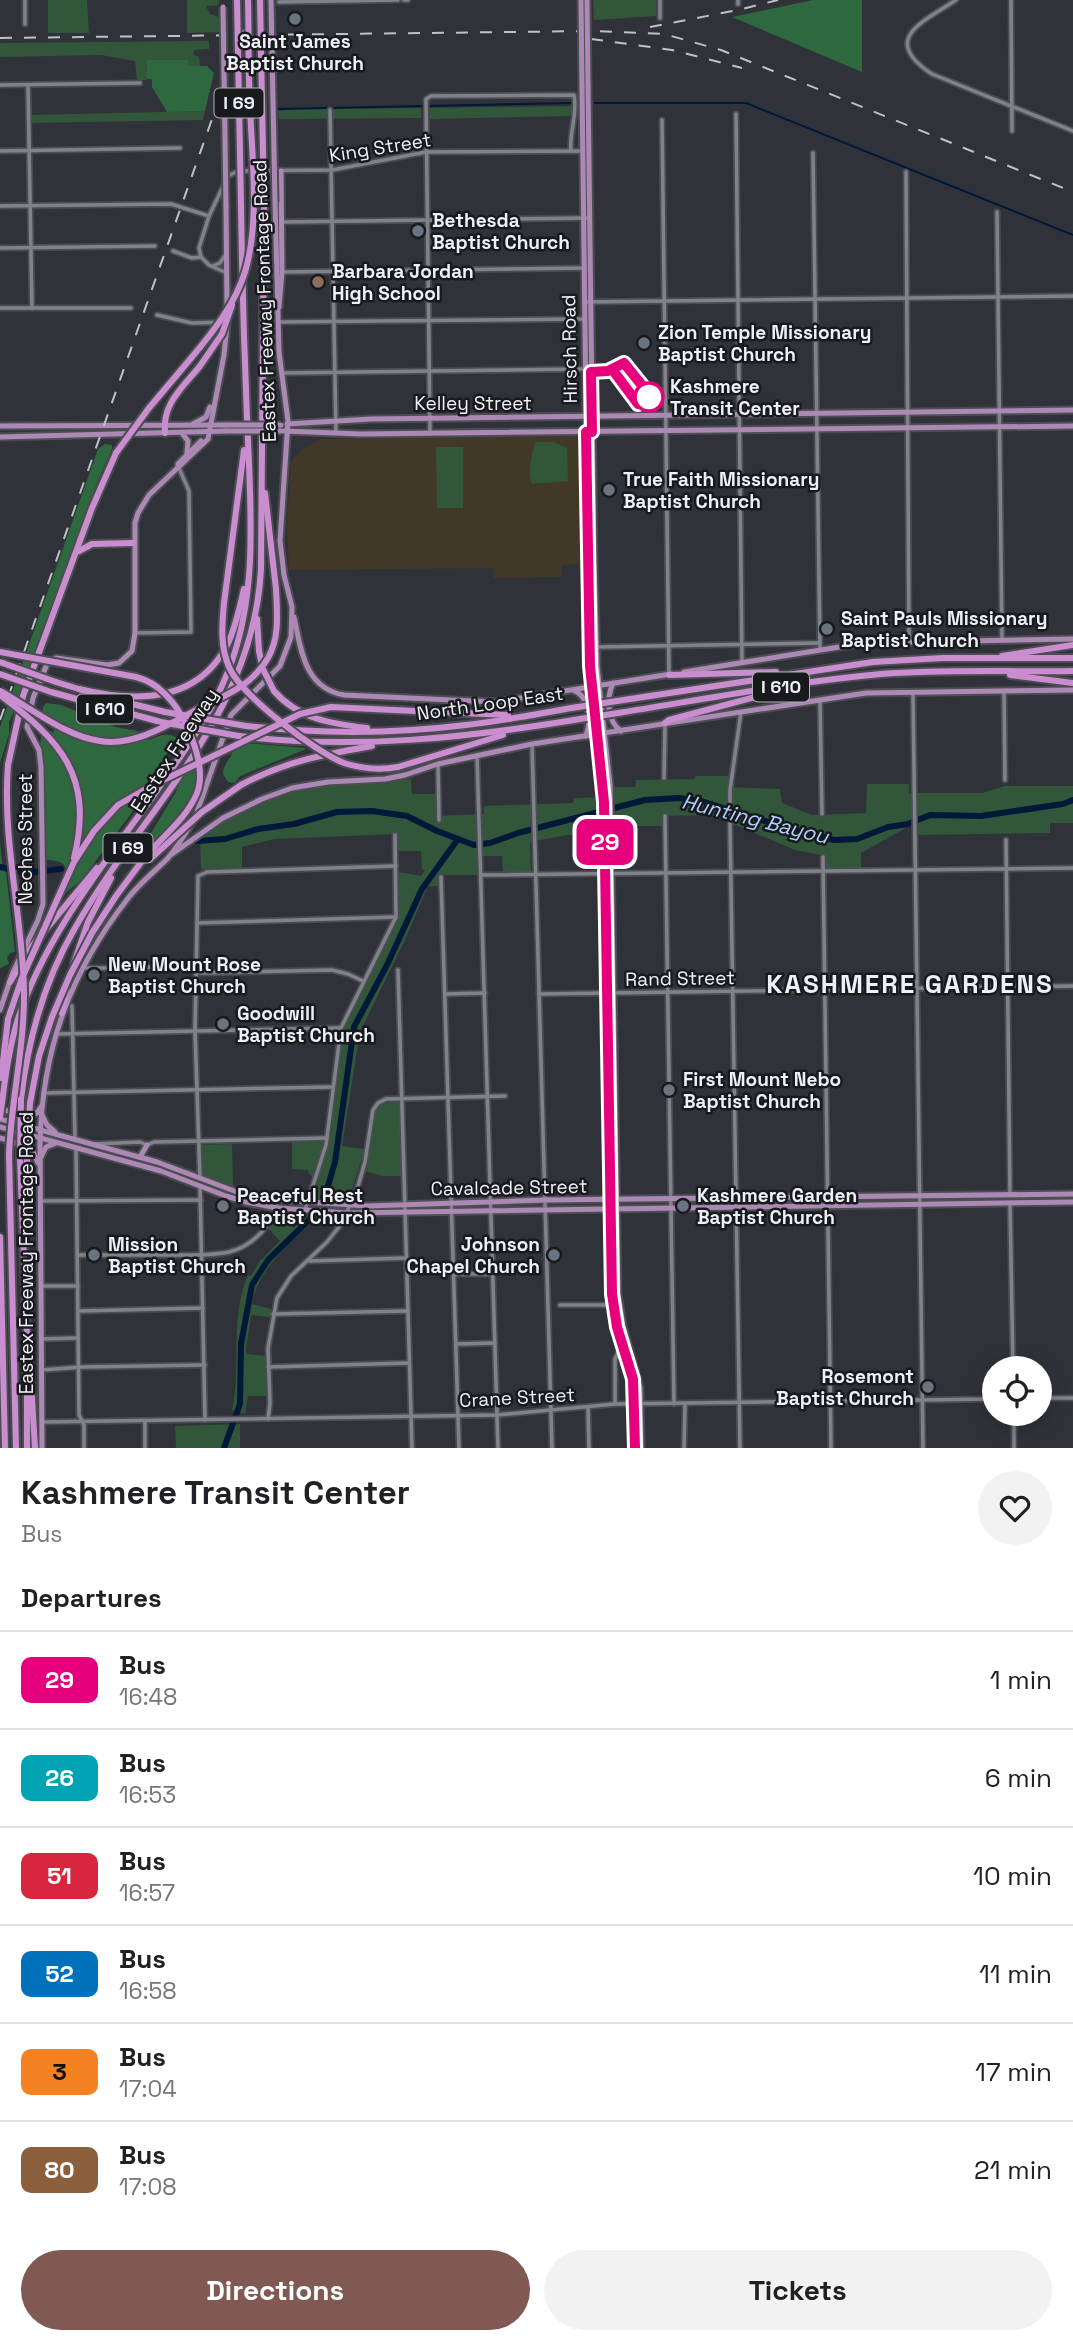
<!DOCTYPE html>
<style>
:root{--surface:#fff;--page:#f2f2f2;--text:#202124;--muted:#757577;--line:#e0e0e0;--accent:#7f5952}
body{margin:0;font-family:"Space Grotesk",sans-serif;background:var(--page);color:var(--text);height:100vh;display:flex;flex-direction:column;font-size:26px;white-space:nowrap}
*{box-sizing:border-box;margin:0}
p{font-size:23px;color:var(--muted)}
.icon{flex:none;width:38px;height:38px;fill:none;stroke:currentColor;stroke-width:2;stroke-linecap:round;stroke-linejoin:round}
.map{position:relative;height:1448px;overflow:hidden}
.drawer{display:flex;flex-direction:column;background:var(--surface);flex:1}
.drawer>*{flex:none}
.badge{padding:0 14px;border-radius:10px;font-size:24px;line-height:46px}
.fabs{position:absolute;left:982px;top:1356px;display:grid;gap:14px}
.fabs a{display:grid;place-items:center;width:70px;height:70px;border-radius:50%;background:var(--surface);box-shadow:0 4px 18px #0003;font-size:35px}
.map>.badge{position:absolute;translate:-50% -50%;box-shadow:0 0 0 4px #fff}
h2{padding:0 21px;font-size:26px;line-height:63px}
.round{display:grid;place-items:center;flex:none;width:74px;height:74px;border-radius:37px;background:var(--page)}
.head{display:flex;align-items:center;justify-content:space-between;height:119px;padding:0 21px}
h1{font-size:33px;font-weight:700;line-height:52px}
.action{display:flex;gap:14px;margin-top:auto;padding:14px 21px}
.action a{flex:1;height:80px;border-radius:42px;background:var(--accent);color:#fff;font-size:28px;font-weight:700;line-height:80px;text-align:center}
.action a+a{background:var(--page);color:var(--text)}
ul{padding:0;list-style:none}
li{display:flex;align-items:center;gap:21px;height:98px;padding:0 21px;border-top:2px solid var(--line)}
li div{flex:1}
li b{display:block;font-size:26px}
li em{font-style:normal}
li .badge{min-width:77px;font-weight:700;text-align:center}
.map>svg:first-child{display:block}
.education{fill:#423828}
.green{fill:#31563a}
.forest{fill:#2e683f}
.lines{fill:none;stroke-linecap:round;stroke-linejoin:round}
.stream{stroke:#011839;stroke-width:2}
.river{stroke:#011839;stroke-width:6}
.minor-casing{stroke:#4c4d53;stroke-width:7}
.major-casing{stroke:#4c4d53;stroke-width:9}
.highway-casing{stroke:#4c4d53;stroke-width:10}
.minor{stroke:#80828b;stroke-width:3.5}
.major{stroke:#ac89b4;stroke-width:5}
.highway{stroke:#ca8dcf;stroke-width:6}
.rail{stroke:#c0c1c6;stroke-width:2;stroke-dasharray:12 12;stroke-linecap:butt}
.major-bridge-casing{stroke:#4c4d53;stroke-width:9;stroke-linecap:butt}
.highway-bridge-casing{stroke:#4c4d53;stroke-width:10;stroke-linecap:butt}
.major-bridge{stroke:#ac89b4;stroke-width:5}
.highway-bridge{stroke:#ca8dcf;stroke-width:6}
.line-casing{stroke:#fff;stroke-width:16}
.line{stroke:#e6007e;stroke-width:10}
.worship-dot{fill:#6b7280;stroke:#191a1d;stroke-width:2.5}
.education-dot{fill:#8d6e63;stroke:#191a1d;stroke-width:2.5}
.stop-dot{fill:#fff;stroke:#e6007e;stroke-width:3.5}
.labels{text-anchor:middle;stroke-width:5;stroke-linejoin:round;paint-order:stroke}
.shield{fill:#191a1d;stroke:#afb0b4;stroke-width:2}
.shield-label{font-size:18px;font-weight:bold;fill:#eff0f5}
.poi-label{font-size:19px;font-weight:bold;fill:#eff0f5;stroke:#191a1d;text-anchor:start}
.street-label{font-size:19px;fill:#eff0f5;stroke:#191a1d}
.stop-label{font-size:19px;font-weight:bold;fill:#eff0f5;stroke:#191a1d;text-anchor:start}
.water-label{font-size:21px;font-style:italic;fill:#b0d1fe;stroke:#191a1d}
.district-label{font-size:26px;font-weight:bold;letter-spacing:2px;fill:#eff0f5;stroke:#191a1d}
</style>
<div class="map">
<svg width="1073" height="1448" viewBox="0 0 1073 1448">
<rect width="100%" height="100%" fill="#303239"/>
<path class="education" d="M579,436L581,564L562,565V577L494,578L493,568L289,570L287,518L291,463L300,451L313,443L321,439Z"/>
<g class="green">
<path d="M48,0H87L89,33H48Z"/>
<path d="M187,0H219V5L206,6L210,14L219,17L220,32L187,33Z"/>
<path d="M593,0H656V16L594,20Z"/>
<path d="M209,41V49L194,50L193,54L199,57L200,66H188V61L147,60L146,80H137L135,61L101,55L0,57V43Z"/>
<path d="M572,106V116L430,119V108Z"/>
<path d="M421,108V118L279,119L278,111L293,109Z"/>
<path d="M205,111L203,120L32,123L31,115Z"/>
<path d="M535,442H553L567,448L568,481L532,484C527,471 532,455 535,442Z"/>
<path d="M436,447H463V508H437Z"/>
<path d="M696,776H728V787L780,789L782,803L812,815L866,813L867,784H909V793H982L1005,786H1073V823H1050V833L917,835L916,825H911L861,853V868H826V856L795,850L712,815L663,816V826H637V847H615V835H567L535,841L530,843L531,872H503L502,856H477V875H439V886H428L404,942L360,1032L342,1146L365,1149L348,1201L311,1197L327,1145L341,1031L363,983L397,922L398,872L421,876L425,870L422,869L421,851H396V834L274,839L242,847V868L201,869L200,837C234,815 269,795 309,787C342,781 377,784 411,779L412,794H436L437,816L484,814V806L573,803L574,798L613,797L614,787H635L636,780L694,779Z"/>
<path d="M397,1100L400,1102L402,1176H382L365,1171L373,1117L378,1104Z"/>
<path d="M321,1139L324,1144L313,1177L308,1173V1170L292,1169V1140Z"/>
<path d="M232,1144L233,1186L202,1175L201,1145Z"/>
<path d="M279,1211L294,1228L309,1213L321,1214C295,1240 258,1266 252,1304L271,1309L270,1317L251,1315L246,1350L247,1354L266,1356L267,1396H248L245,1414L232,1410C242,1366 229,1319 248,1275L251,1276L259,1262L280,1241L267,1227Z"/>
<path d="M240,1424V1448H176L175,1426Z"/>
</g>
<g class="forest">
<path d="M813,0H862V72L732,17Z"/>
<path d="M147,60H188V66H207L214,73L205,111L167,112L152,87V79H146Z"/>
<path d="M105,444L112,445V449L97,483L23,692L9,722V734L0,763V727L98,449Z"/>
<path d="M46,703L61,705L116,727L137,731L149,740C160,735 168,731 179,739L178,742L172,746L147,783L139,803L82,879L60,898C64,889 71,871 62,863C59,861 49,860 45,859L43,756L40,748L41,736L50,731L53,733L55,728L42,720L43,707Z"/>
<path d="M245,743L305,748L306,749L240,776L235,783L228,782L223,774C223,763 233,758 233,748Z"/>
<path d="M195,760C204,795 175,820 153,843L150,835L177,790L178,785Z"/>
<path d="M0,843L3,869L6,872L15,952L10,953L7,958L9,964L0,968Z"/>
</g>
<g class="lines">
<g class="stream">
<path d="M595,103H746L1073,235"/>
<path d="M278,109L572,103"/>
</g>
<g class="river">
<path d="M196,841L225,839L258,829L294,824L337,812L372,811L407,816L437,831L474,845L490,843L518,833L645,800L679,798L701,801L787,828L834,840L857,839L888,827L908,824L930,815L981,816L1063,804L1073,800"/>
<path d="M0,867L26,873L61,869"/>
<path d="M224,1448L240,1404L241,1344L252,1285L268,1260L312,1217L326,1193L335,1162L354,1027L387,965L422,889L458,839"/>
</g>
<defs>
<g id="minor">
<path d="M25,0V24"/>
<path d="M404,0H408"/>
<path d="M660,0V18"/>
<path d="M738,0V4"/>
<path d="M956,0C923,22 879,39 932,74L1073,131"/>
<path d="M1011,0L1012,131"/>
<path d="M279,2L398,0"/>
<path d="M0,85L140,83"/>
<path d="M28,85L32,308"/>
<path d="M330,110L336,433"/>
<path d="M736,114L742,663"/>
<path d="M662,120L669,675"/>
<path d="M0,151L180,148"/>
<path d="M813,153L820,649"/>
<path d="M906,172L909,641"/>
<path d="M0,206L171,204L209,216"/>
<path d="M997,212L1002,640"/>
<path d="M282,222L589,218"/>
<path d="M0,248L155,246"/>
<path d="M173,251L192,258L201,257L209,265L227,273"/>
<path d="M201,257L199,248L209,216L228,176L238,171L332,170L426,152L583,151"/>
<path d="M213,266L220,263L226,254"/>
<path d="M282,272L585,268"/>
<path d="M584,302L1073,296"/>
<path d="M0,308H131"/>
<path d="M157,315L192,323L228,322"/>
<path d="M278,322L584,319"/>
<path d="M283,373L586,369"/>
<path d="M430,433L426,99L431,96L574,95C578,114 569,132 571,151"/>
<path d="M135,633L191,632L189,491L179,468"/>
<path d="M596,647L819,643"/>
<path d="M1004,691L1005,780"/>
<path d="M913,692L923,1448"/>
<path d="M820,701L822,814"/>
<path d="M532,744L552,1448"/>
<path d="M477,756L498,1448"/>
<path d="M438,764L439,820"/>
<path d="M664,778L665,725"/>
<path d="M665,816L674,1404"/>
<path d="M1006,840L1010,1195"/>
<path d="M823,857L831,1448"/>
<path d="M481,875L1073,868"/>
<path d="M441,877L459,1448"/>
<path d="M197,923L396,917"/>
<path d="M83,968C112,969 178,963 201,973L332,970L348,974L363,981"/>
<path d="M398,970L412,1448"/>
<path d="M445,994L485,993"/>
<path d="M539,994L1073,986"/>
<path d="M72,1006L75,1139"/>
<path d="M57,1034L340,1028"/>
<path d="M43,1093L332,1087"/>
<path d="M95,1144L140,1142L147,1145L154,1142L327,1138"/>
<path d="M76,1148L79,1415L84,1425V1448"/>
<path d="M200,1179L195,1031L198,876L207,872L396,866"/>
<path d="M200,1186L205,1420"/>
<path d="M40,1201L201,1200"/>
<path d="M1010,1203L1013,1368"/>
<path d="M305,1210L326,1145L341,1028L396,917L395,835"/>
<path d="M78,1255C109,1255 139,1255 170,1255C189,1255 210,1256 229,1252C253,1246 274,1224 278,1200"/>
<path d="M309,1261L407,1258"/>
<path d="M454,1274H493"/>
<path d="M41,1286H78"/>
<path d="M560,1305H614"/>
<path d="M79,1311L203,1308"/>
<path d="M273,1314L407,1311"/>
<path d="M41,1339L77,1338"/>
<path d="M456,1344L495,1343"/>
<path d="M268,1367L409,1363"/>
<path d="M41,1370L82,1367L205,1365"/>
<path d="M1040,1398H1073"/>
<path d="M615,1404V1359L619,1351L624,1349"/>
<path d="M588,1407L589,1448"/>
<path d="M1014,1414V1448"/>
<path d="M268,1419L270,1403L268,1348L277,1298L291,1276L327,1242L342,1223L358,1186L365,1162L373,1110L378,1103L386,1099L505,1096"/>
<path d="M145,1421V1448"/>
<path d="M42,1422L497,1415L615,1404L994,1399"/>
<path d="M684,1448L685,1405"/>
<path d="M740,1448L730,823V790L741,712"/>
</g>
<g id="major">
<path d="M582,86L589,650L591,687L604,785L612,1294L617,1327L633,1379L635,1448"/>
<path d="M588,86L594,561L597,666L610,785L618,1294L623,1326L640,1388L641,1448"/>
<path d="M226,206L227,308"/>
<path d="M279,307L282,272L281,171"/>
<path d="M193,424L206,417L210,407"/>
<path d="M287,424L371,419L1073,410"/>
<path d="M0,426L226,425"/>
<path d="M284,431L361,434L1073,426"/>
<path d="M182,433L188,441L187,453"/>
<path d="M0,437L226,431"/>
<path d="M178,467V464L201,441"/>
<path d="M294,617C301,649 304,688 344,695L495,702L671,674"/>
<path d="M684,672L864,643L1073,639"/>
<path d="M613,683C606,699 607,721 621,731"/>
<path d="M573,690C591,697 591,721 586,736"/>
<path d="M196,815L231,715L280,666L291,637L292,607L284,575L280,541L288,421L279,352L275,202"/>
<path d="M172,854L223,818L262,799L292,788L328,782L385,779L405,775L438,764L532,744L866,693L1073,690"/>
<path d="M0,1010L13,972L38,920L43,904L41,767L39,750L27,727L33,698L47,664L56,658L107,665L119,663L132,651L135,633V523L138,513L149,495L208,439L224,355L227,325"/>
<path d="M0,1109L26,1116L37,1113L41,1107"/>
<path d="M42,1115L47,1125L55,1132"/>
<path d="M0,1119L157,1162L237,1192L278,1200L368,1206L545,1200L1073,1194"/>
<path d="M0,1127L161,1171L226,1196L246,1202L277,1208L347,1213L1073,1202"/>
<path d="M0,1138L31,1147L38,1163"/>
<path d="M41,1157L46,1147L56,1143"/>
<path d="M140,1157L147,1145"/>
<path d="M42,1448L40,1144C42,1049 70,972 129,897C140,883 154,872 167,859C176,849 184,836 191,824"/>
</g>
<g id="highway">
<path d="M149,408L192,357"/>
<path d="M165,433C162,404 182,388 200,366"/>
<path d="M265,493L276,589"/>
<path d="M79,551L92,544L133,543"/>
<path d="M224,603L244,450"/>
<path d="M257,619L259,651L263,669"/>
<path d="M1002,656L1073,645"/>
<path d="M669,675L776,672"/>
<path d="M1010,675L1073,683"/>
<path d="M56,682L82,690"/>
<path d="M79,689C136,703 200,703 229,641C236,625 240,607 244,589"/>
<path d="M274,691C298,719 333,724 367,728"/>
<path d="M51,692L161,722"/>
<path d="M112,699L165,712"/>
<path d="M617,701L873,662L943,658H1073"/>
<path d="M393,710L508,715"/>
<path d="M618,713C705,699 793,682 881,674C945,669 1009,672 1073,671"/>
<path d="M665,723L669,720L770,693"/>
<path d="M246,726C319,734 393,734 466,725C504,721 541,713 578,707"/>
<path d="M239,736C354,750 466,738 580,719"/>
<path d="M8,765L23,696L92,508L116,453"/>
<path d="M398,767L503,735"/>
<path d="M241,785C286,761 322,755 372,746"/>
<path d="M92,933L116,896L145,857"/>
<path d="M74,963L88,922L111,878"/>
<path d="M10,982L32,946L97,868"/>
<path d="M62,1013L67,987"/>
<path d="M1,1078L8,1019"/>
<path d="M3,1095C6,1071 10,1046 17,1022C44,937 104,864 156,792C182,754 210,717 227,674C260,594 250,502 247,417C244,347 242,276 241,205"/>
<path d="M21,1099C28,1039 44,981 75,928C144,807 253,718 261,569L264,204"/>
<path d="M30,1103L39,1056L52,1017"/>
<path d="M9,1155L16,1448"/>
<path d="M20,1158L27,1336V1448"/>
<path d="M24,1186L27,1160"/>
<path d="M0,1237L5,1448"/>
<path d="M30,1366L35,1448"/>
</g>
</defs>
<use href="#minor" class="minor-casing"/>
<use href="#major" class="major-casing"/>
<use href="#highway" class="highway-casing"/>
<use href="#minor" class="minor"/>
<use href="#major" class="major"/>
<use href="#highway" class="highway"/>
<g class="rail">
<path d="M650,27L738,10L778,0"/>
<path d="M0,38L594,31L664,34L721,50L1073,192"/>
<path d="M591,39L672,50L742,68"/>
<path d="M0,720L254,0"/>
</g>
<defs>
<g id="major-bridge">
<path d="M271,0L275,202"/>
<path d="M581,0L582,86"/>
<path d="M587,0L588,86"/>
<path d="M223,7L226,206"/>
<path d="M226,425H281"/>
<path d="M226,431H281"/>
</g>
<g id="highway-bridge">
<path d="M237,0L241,205"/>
<path d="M260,0L264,204"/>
<path d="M192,357C213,332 235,304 245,272C260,222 252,158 250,107C248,71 249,36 248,0"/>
<path d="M200,366L222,334L232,305"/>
<path d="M116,453L149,408"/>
<path d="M224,603C222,625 220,646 229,667C241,695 315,752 344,763C362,769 380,770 398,767"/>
<path d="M0,652L136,677C147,680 156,685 164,693C185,713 208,765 197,793C187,818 162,837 145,857"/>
<path d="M0,662L56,682"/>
<path d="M263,669L274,691"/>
<path d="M0,674L51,692"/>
<path d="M0,691C31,708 65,736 100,741C135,747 171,723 200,708C215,701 230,694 243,685C253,678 262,668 268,658C280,637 277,612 276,589"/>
<path d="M0,695C61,741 94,776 74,858"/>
<path d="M578,707L617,701"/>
<path d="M165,712L246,726"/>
<path d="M580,719L618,713"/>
<path d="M161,722L239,736"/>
<path d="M8,765C2,841 22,913 24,989C25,1045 11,1100 9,1155"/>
<path d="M149,860L202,812L241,785"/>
<path d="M52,1017L70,975L92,933"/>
<path d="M8,1019L22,978L74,862L94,831L118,805L151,786L300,714L331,707L393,710"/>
<path d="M0,1117L3,1095"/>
<path d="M20,1158L21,1099"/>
<path d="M27,1160L30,1103"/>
</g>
</defs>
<use href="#major-bridge" class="major-bridge-casing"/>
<use href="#highway-bridge" class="highway-bridge-casing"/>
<use href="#major-bridge" class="major-bridge"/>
<use href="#highway-bridge" class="highway-bridge"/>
</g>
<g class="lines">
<defs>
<path id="line" d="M615,373L638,404L647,402L649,394L624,363L608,371L591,372L592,432H586L590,666L604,802L612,1294L617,1327L633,1379L635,1448"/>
</defs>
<use href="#line" class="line-casing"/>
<use href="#line" class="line"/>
</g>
<g class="worship-dot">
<circle cx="295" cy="19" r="7"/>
<circle cx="418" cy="231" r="7"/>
<circle cx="644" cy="343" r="7"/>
<circle cx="609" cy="490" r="7"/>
<circle cx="827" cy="629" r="7"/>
<circle cx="94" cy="975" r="7"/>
<circle cx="223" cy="1024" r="7"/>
<circle cx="669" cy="1090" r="7"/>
<circle cx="223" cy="1206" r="7"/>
<circle cx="683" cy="1206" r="7"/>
<circle cx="94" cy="1255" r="7"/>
<circle cx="554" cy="1255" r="7"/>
<circle cx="928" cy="1387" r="7"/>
</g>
<circle class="education-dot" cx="318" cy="282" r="7"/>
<circle class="stop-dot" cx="649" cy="397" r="14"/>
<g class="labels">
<g class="shield">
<rect x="214.5" y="88.5" width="49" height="29" rx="5"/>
<rect x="753" y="672.5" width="56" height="29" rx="5"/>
<rect x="77" y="694.5" width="56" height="29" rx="5"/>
<rect x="103.5" y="833.5" width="49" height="29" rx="5"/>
</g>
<g class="shield-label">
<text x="239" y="109">I 69</text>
<text x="781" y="693">I 610</text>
<text x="105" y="715">I 610</text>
<text x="128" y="854">I 69</text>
</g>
<g class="poi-label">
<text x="295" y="48" text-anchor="middle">Saint James<tspan x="295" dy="22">Baptist Church</tspan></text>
<text x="432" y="227">Bethesda<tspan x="432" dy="22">Baptist Church</tspan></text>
<text x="332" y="278">Barbara Jordan<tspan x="332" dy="22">High School</tspan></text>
<text x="658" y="339">Zion Temple Missionary<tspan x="658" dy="22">Baptist Church</tspan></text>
<text x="623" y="486">True Faith Missionary<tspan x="623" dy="22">Baptist Church</tspan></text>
<text x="841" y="625">Saint Pauls Missionary<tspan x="841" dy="22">Baptist Church</tspan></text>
<text x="108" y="971">New Mount Rose<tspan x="108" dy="22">Baptist Church</tspan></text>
<text x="237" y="1020">Goodwill<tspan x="237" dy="22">Baptist Church</tspan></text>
<text x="683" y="1086">First Mount Nebo<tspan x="683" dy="22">Baptist Church</tspan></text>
<text x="237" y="1202">Peaceful Rest<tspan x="237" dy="22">Baptist Church</tspan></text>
<text x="697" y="1202">Kashmere Garden<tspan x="697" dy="22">Baptist Church</tspan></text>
<text x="108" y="1251">Mission<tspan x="108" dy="22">Baptist Church</tspan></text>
<text x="540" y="1251" text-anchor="end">Johnson<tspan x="540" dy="22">Chapel Church</tspan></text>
<text x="914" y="1383" text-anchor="end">Rosemont<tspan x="914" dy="22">Baptist Church</tspan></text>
</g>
<g class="street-label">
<text transform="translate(380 147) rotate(-9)" y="7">King Street</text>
<text transform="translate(264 301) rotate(-92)" y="7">Eastex Freeway Frontage Road</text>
<text transform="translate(569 349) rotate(-91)" y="7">Hirsch Road</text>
<text x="473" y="410">Kelley Street</text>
<text transform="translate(490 703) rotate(-8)" y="7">North Loop East</text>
<text transform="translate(174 750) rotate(-57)" y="7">Eastex Freeway</text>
<text transform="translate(25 839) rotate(-90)" y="7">Neches Street</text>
<text transform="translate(680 978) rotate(-1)" y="7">Rand Street</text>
<text transform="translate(509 1187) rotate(-1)" y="7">Cavalcade Street</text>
<text transform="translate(26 1253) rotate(-90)" y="7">Eastex Freeway Frontage Road</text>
<text transform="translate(517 1397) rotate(-3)" y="7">Crane Street</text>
</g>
<g class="stop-label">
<text x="670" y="393">Kashmere<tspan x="670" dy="22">Transit Center</tspan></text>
</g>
<g class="water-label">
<text transform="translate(755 819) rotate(14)" y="7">Hunting Bayou</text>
</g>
<g class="district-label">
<text x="910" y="993">KASHMERE GARDENS</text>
</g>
</g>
</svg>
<div class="fabs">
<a><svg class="icon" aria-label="locate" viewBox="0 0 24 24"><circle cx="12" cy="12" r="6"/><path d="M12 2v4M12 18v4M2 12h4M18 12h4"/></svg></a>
</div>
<b class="badge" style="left:605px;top:842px;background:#e6007e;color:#fff">29</b>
</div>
<section class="drawer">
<div class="head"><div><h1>Kashmere Transit Center</h1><p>Bus</p></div><a class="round"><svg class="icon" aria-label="heart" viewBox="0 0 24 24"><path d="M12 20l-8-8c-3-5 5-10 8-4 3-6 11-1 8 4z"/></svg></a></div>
<h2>Departures</h2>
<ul>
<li><span class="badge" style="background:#e6007e;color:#fff">29</span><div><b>Bus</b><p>16:48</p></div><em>1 min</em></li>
<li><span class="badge" style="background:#00a3b4;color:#fff">26</span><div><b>Bus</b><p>16:53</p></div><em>6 min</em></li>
<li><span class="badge" style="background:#d7263d;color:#fff">51</span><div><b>Bus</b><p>16:57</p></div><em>10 min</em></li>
<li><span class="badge" style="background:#0072bc;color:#fff">52</span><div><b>Bus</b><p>16:58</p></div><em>11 min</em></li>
<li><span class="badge" style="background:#f58220;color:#111">3</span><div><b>Bus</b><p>17:04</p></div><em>17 min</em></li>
<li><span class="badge" style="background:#8b5e3c;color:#fff">80</span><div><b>Bus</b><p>17:08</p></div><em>21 min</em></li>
</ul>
<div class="action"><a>Directions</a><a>Tickets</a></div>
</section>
